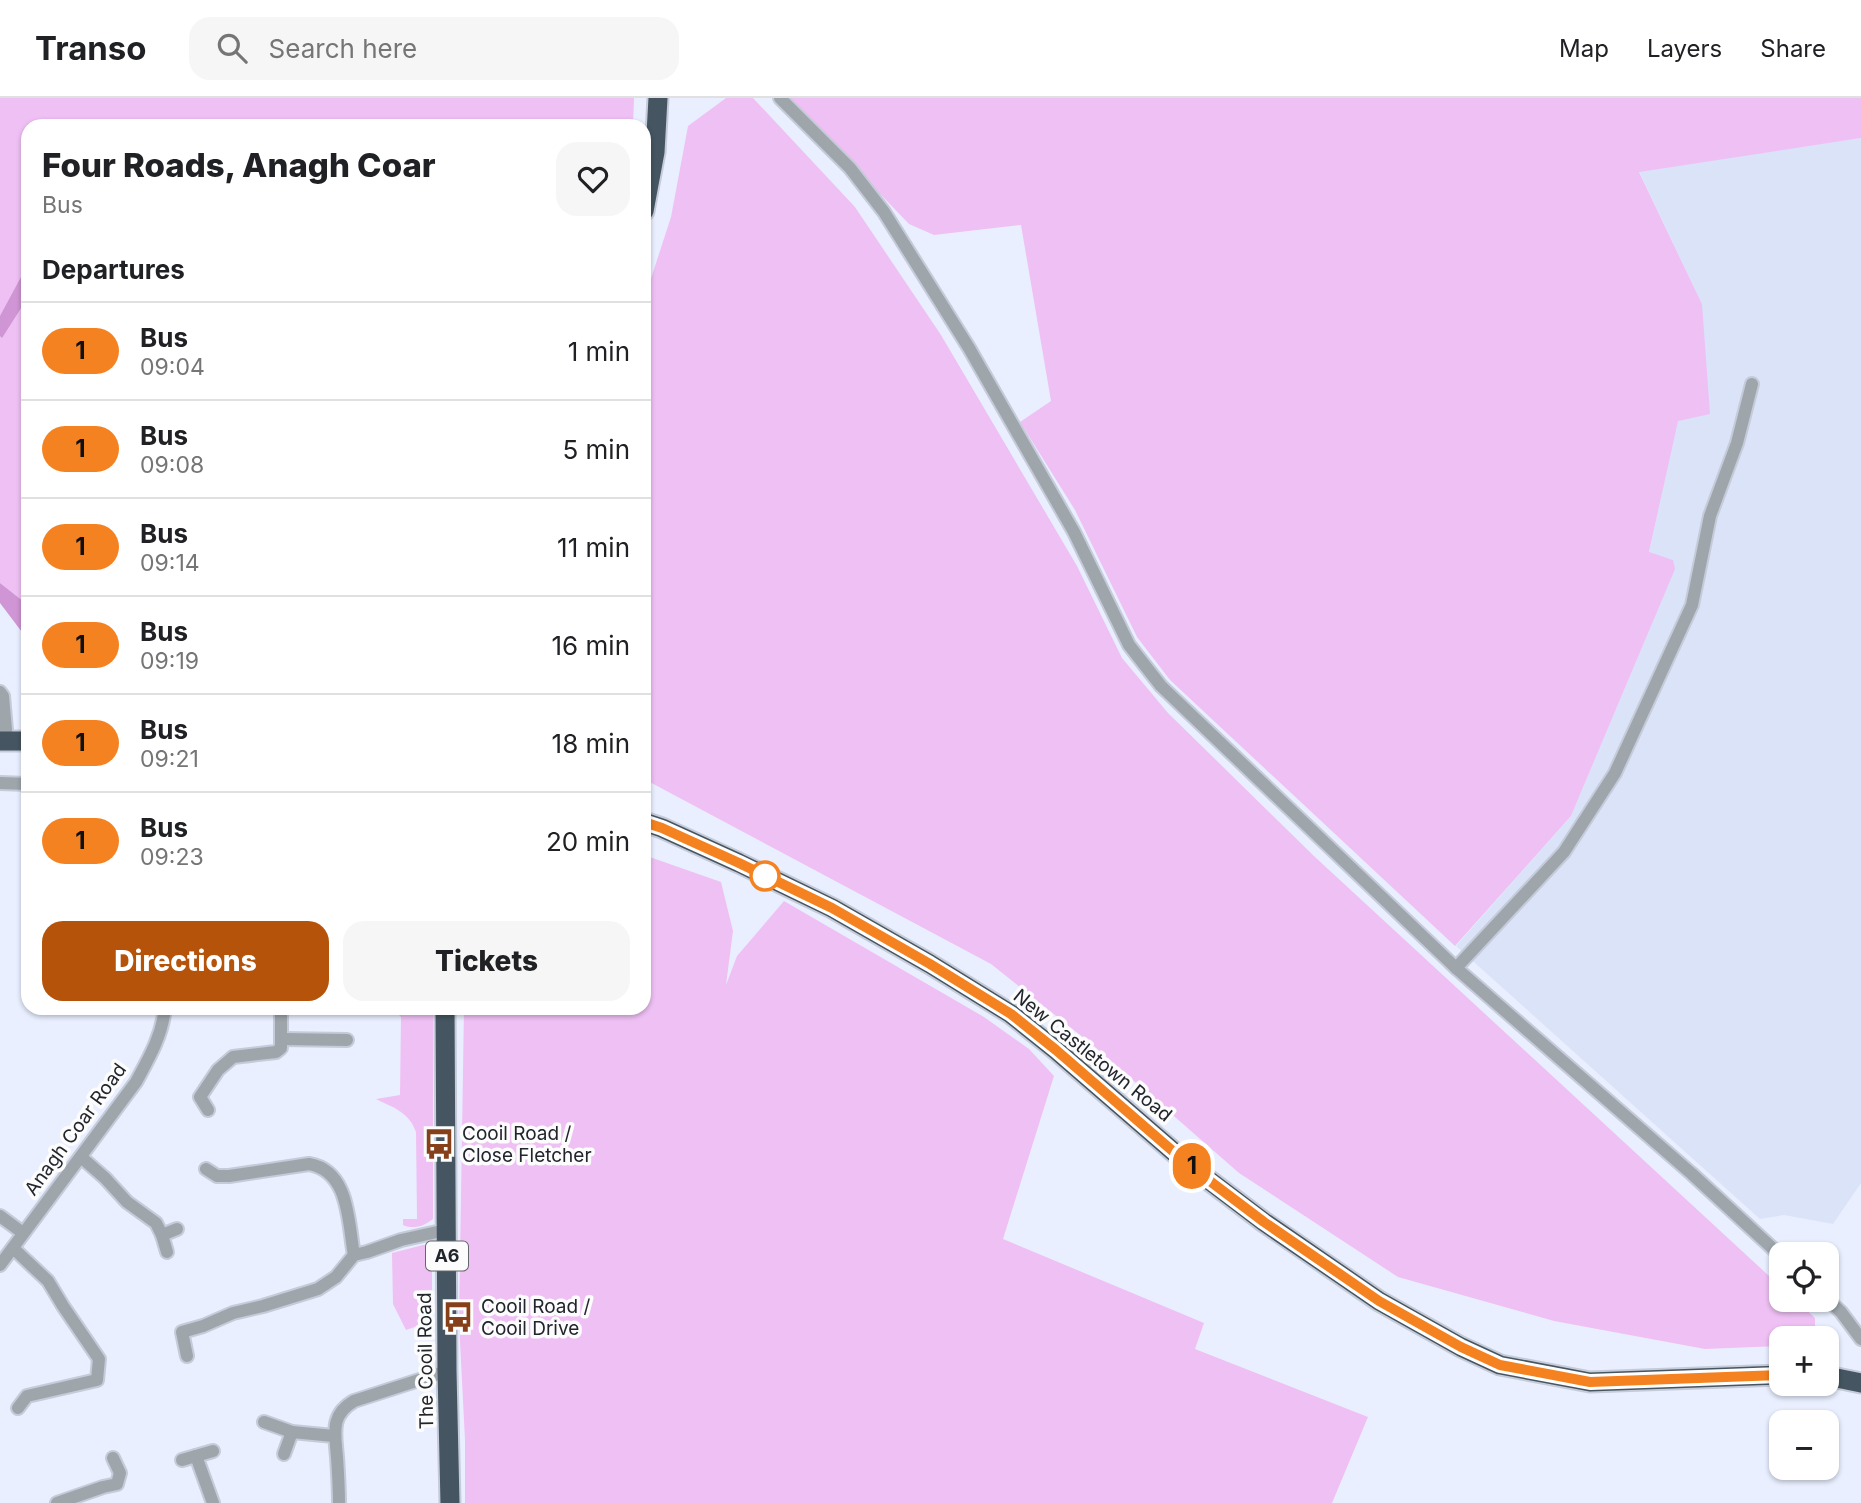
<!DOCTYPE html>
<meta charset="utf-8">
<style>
:root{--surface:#fff;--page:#f6f6f6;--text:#202124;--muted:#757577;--line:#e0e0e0;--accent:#b45309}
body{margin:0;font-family:Inter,sans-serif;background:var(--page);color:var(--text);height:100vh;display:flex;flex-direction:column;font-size:26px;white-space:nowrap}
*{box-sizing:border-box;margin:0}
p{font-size:23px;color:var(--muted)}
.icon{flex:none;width:38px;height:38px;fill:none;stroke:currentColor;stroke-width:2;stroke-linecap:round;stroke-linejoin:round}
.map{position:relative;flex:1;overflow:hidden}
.side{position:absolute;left:21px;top:21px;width:630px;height:896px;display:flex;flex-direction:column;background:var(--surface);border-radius:21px;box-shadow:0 2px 5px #0004}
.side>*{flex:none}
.badge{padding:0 14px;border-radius:23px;font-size:24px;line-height:46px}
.tools{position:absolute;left:1769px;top:1144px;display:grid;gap:14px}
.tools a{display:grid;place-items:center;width:70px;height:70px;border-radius:14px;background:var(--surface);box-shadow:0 2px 5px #0004;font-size:35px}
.map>.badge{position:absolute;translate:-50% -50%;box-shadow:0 0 0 4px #fff}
h2{padding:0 21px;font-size:26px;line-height:63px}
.round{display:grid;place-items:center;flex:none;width:74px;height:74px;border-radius:21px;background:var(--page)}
.head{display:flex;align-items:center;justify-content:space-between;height:119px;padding:0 21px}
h1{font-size:33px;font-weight:800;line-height:52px}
.button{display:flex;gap:14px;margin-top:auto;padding:14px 21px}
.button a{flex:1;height:80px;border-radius:21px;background:var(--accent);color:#fff;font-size:28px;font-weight:800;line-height:80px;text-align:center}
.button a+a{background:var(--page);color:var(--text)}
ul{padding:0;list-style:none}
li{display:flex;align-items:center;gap:21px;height:98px;padding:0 21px;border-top:2px solid var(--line)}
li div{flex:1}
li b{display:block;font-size:26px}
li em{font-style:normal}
li .badge{min-width:77px;font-weight:700;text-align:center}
header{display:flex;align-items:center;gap:42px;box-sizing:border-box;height:98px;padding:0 35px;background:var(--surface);border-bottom:2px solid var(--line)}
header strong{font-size:33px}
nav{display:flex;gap:38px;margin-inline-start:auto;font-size:24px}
.search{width:490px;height:63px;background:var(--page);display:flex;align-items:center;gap:18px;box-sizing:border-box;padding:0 24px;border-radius:21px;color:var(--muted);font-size:26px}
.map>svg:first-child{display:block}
.built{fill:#dae3f8}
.green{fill:#efc0f4}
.forest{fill:#cf95d5}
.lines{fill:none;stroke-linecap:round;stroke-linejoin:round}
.minor-casing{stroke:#c5cbd9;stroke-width:16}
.highway-casing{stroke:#c5cbd9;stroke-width:23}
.minor{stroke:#9ea6ac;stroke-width:12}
.highway{stroke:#455561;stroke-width:19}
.line-casing{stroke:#fff;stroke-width:16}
.line{stroke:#f58220;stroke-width:10}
.stop-dot{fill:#fff;stroke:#f58220;stroke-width:3.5}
.labels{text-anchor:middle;stroke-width:7;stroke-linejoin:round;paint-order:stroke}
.shield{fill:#fcfcfc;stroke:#63666a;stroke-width:2}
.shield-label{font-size:18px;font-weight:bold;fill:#22252c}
.street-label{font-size:19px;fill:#22252c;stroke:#fcfcfc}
.poi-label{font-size:19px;fill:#22252c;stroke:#fcfcfc;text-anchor:start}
</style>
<header>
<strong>Transo</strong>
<div class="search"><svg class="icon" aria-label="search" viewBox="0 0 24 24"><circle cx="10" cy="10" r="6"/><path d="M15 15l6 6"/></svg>Search here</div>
<nav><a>Map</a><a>Layers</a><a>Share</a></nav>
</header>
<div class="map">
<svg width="1861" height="1405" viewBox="0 0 1861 1405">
<rect width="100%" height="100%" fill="#e9efff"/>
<path class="built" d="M1861,40V1085L1833,1126L1784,1117L1760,1121L1456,848L1571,718L1650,530L1673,462L1649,455L1702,206L1639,73Z"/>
<g class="green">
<path d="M0,0H634L633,28H28V507L0,485Z"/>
<path d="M726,0H753L855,109L941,237L1077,468L1122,560L1168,615L1315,759L1781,1189L1782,1202H1796L1815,1220V1240L1782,1241L1781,1248L1705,1251L1554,1223L1398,1179L1239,1075L1095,949L991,866L644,681V202L671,119L688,28Z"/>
<path d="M788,0H1861V40L1639,74L1702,206L1710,316L1678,323L1649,454L1673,462L1675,471L1571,718L1455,848L1170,582L1137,539L1075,412L1020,324L1051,303L1021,127L934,137L909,126Z"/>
<path d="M644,757L721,784L733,833L726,887L737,858L784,803L984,919L1029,951L1054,978L1003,1141L1204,1225L1195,1251L1368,1319L1332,1405H465V1342L459,1224L464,910H644Z"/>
<path d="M392,910H433V1121C424,1128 414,1132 403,1127V1121H417L416,1034C409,1014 394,1010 376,1001L400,997L401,919Z"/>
<path d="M423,1147H432V1223L406,1232L393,1206L392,1155Z"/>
</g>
<g class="forest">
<path d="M28,166V207H23L2,240L0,238V218Z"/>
<path d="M0,485L28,507V542L0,505Z"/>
</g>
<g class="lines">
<defs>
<g id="minor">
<path d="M780,0L850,70L884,114L969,250L1074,434L1129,547L1161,588L1456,870L1692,1076L1782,1159"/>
<path d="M0,594L3,598L7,643"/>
<path d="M0,685L28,686"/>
<path d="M1456,870L1564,754L1615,675L1692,507L1710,418L1737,345L1752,286"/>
<path d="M282,941L347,942"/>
<path d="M208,1012L200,999L218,972L233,959L276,954L281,950V910"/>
<path d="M81,1059L105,1080L127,1104L156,1125L162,1137L167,1154"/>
<path d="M206,1071L217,1078H229L309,1066C350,1073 348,1125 354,1157"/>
<path d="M0,1118L23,1135"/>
<path d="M162,1137L177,1131"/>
<path d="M13,1150L48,1183L63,1208L99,1261L97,1282L27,1298L18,1310"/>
<path d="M0,1167L136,984C149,960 162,938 165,910"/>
<path d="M1827,1201L1841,1214L1861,1241"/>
<path d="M187,1258L182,1234L203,1228L233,1215L263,1208L318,1191L336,1179L354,1157L367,1154L401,1142L446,1132"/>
<path d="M264,1324L292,1334L334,1338"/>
<path d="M284,1356L292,1334"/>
<path d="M196,1358L213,1405"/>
<path d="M182,1362L213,1353"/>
<path d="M57,1405L103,1389L117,1386L120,1375L113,1360"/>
<path d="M339,1405C339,1390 338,1374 337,1359C335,1335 330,1317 354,1303L447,1273"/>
</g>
<g id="highway">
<path d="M644,113L655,54L658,0"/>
<path d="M0,643H28"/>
<path d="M644,724L662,730L739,765L832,810L930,866L1011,916L1056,952L1190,1068L1264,1124L1379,1203L1461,1249L1500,1267L1590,1284L1782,1277"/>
<path d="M445,910L447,1273L450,1405"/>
<path d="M1827,1278L1861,1285"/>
</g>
</defs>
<use href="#minor" class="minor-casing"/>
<use href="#highway" class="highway-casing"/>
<use href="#minor" class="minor"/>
<use href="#highway" class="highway"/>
</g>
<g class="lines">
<defs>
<path id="line" d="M644,724L662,730L739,765L832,810L930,866L1011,916L1056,952L1190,1068L1264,1124L1379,1203L1461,1249L1500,1267L1590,1284L1782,1277"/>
</defs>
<use href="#line" class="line-casing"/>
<use href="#line" class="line"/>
</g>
<defs>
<symbol id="bus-bare" viewBox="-9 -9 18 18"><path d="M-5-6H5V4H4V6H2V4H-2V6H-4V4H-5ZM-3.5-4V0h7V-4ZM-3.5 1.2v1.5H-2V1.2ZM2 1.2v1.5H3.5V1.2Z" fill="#853f19" stroke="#fcfcfc" stroke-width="2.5" paint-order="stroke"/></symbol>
</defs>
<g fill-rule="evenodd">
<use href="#bus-bare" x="417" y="1024" width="44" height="44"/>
<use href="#bus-bare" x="436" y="1197" width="44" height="44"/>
</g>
<circle class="stop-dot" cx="765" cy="778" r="14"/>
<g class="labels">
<rect class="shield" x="426" y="1143.5" width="42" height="29" rx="5"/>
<g class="shield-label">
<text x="447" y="1164">A6</text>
</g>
<g class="street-label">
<text transform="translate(1093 957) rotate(39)" y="7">New Castletown Road</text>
<text transform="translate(75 1031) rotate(-54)" y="7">Anagh Coar Road</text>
<text transform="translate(425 1263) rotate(-91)" y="7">The Cooil Road</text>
</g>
<g class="poi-label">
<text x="462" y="1042">Cooil Road /<tspan x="462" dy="22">Close Fletcher</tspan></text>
<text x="481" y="1215">Cooil Road /<tspan x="481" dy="22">Cooil Drive</tspan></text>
</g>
</g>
</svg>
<div class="tools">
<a><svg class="icon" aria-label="locate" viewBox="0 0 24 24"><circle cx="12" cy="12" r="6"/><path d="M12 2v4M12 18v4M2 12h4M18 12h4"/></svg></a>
<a>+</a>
<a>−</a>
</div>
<b class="badge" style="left:1192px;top:1068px;background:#f58220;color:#111">1</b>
<section class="side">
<div class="head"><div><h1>Four Roads, Anagh Coar</h1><p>Bus</p></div><a class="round"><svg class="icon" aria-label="heart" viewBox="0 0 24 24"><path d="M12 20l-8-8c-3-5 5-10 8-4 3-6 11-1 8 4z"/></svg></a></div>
<h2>Departures</h2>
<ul>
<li><span class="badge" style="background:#f58220;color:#111">1</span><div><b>Bus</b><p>09:04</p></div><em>1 min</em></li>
<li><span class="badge" style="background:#f58220;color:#111">1</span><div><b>Bus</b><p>09:08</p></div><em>5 min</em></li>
<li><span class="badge" style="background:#f58220;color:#111">1</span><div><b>Bus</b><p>09:14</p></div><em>11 min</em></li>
<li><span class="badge" style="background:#f58220;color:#111">1</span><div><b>Bus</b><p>09:19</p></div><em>16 min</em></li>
<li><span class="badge" style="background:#f58220;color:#111">1</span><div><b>Bus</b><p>09:21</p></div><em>18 min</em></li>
<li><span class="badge" style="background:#f58220;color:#111">1</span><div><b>Bus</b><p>09:23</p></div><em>20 min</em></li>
</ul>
<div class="button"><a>Directions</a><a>Tickets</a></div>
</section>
</div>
